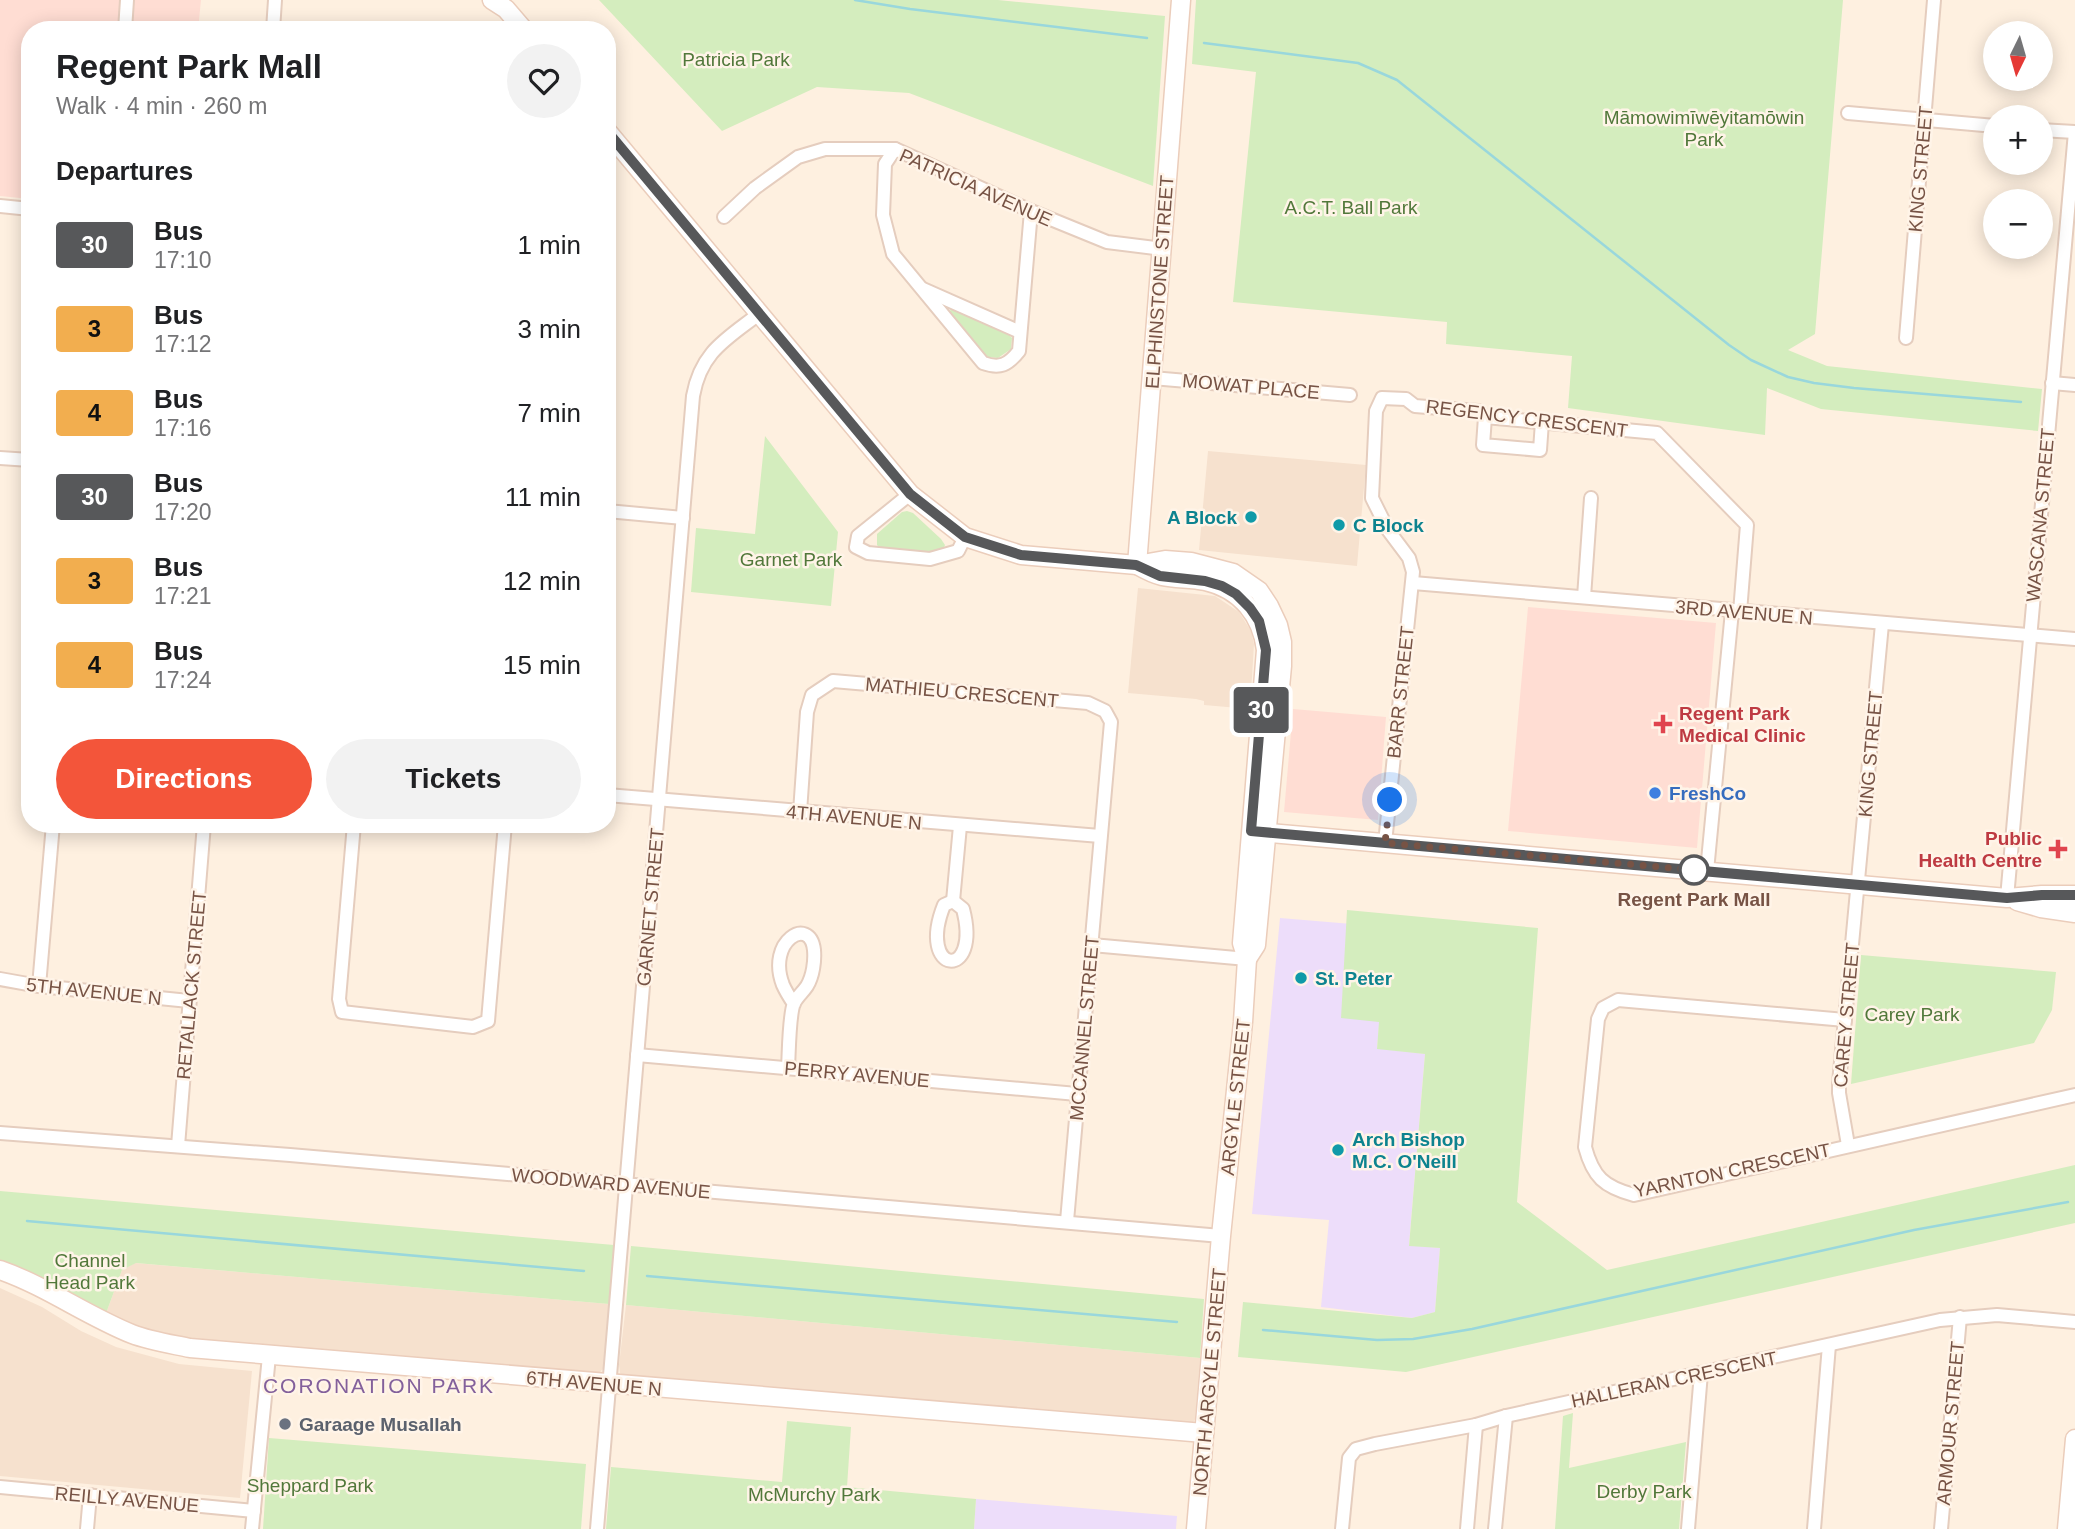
<!DOCTYPE html>
<meta charset="utf-8">
<style>
:root{--surface:#fff;--page:#f2f2f2;--text:#202124;--muted:#757577;--accent:#f3553a}
body{margin:0;font-family:Arial,sans-serif;background:var(--page);color:var(--text);height:100vh;display:flex;flex-direction:column;font-size:26px;white-space:nowrap}
*{box-sizing:border-box;margin:0}
p{font-size:23px;color:var(--muted)}
.icon{flex:none;width:38px;height:38px;fill:none;stroke:currentColor;stroke-width:2;stroke-linecap:round;stroke-linejoin:round}
.map{position:relative;flex:1;overflow:hidden}
.sheet{position:absolute;left:21px;top:21px;width:595px;height:812px;display:flex;flex-direction:column;background:var(--surface);border-radius:28px;box-shadow:0 4px 18px #0003}
.sheet>*{flex:none}
.badge{padding:0 14px;border-radius:5px;font-size:24px;line-height:46px}
.needle{width:46px;rotate:185deg}
.tools{position:absolute;left:1983px;top:21px;display:grid;gap:14px}
.tools a{display:grid;place-items:center;width:70px;height:70px;border-radius:50%;background:var(--surface);box-shadow:0 4px 18px #0003;font-size:35px}
.you{position:absolute;width:35px;height:35px;margin:-18px;border:5px solid #fff;border-radius:50%;background:#1a73e8;box-shadow:0 0 0 10px #1a73e833}
.map>.badge{position:absolute;translate:-50% -50%;box-shadow:0 0 0 4px #fff}
h2{padding:0 35px;font-size:26px;line-height:63px}
.round{display:grid;place-items:center;flex:none;width:74px;height:74px;border-radius:37px;background:var(--page)}
.summary{display:flex;align-items:center;justify-content:space-between;height:119px;padding:0 35px}
h1{font-size:33px;font-weight:600;line-height:52px}
.primary-button{display:flex;gap:14px;margin-top:auto;padding:14px 35px}
.primary-button a{flex:1;height:80px;border-radius:42px;background:var(--accent);color:#fff;font-size:28px;font-weight:600;line-height:80px;text-align:center}
.primary-button a+a{background:var(--page);color:var(--text)}
ul{padding:0;list-style:none}
li{display:flex;align-items:center;gap:21px;height:84px;padding:0 35px}
li div{flex:1}
li b{display:block;font-size:26px}
li em{font-style:normal}
li .badge{min-width:77px;font-weight:700;text-align:center}
.map>svg:first-child{display:block}
.residential{fill:#f6e1ce}
.commercial{fill:#ffddd3}
.education{fill:#edddfa}
.green{fill:#d4edbe}
.lines{fill:none;stroke-linecap:round;stroke-linejoin:round}
.stream{stroke:#99d7dc;stroke-width:2.5}
.street-casing{stroke:#e5cdbe;stroke-width:16}
.secondary-casing{stroke:#ebcdbb;stroke-width:21}
.street{stroke:#fff;stroke-width:12}
.secondary{stroke:#fff;stroke-width:18}
.line-casing{stroke:#fff;stroke-width:16}
.line{stroke:#57585a;stroke-width:10}
.walk{stroke:#775345;stroke-width:7;stroke-dasharray:0 12.6}
.culture-dot{fill:#0f9aa8;stroke:#fff4e8;stroke-width:2.5}
.health-dot{fill:#e0444e;stroke:#fff4e8;stroke-width:2.5}
.shop-dot{fill:#3f7fe0;stroke:#fff4e8;stroke-width:2.5}
.stop-dot{fill:#fff;stroke:#57585a;stroke-width:3.5}
.worship-dot{fill:#6b7280;stroke:#fff4e8;stroke-width:2.5}
.labels{text-anchor:middle;stroke-width:5;stroke-linejoin:round;paint-order:stroke}
.park-label{font-size:19px;fill:#51783a;stroke:#fff4e8}
.street-label{font-size:19px;fill:#775345;stroke:#fff4e8}
.culture-label{font-size:19px;font-weight:bold;fill:#0d838f;stroke:#fff4e8;text-anchor:start}
.health-label{font-size:19px;font-weight:bold;fill:#be3a42;stroke:#fff4e8;text-anchor:start}
.shop-label{font-size:19px;font-weight:bold;fill:#366cbe;stroke:#fff4e8;text-anchor:start}
.stop-label{font-size:19px;font-weight:bold;fill:#775345;stroke:#fff4e8}
.worship-label{font-size:19px;font-weight:bold;fill:#5b616d;stroke:#fff4e8;text-anchor:start}
.neighbourhood-label{font-size:21px;letter-spacing:2px;fill:#83609b;stroke:#fff4e8}
</style>
<div class="map">
<svg width="2075" height="1529" viewBox="0 0 2075 1529">
<rect width="100%" height="100%" fill="#fef0e0"/>
<g class="residential">
<path d="M1208,451L1366,465L1357,566L1199,550Z"/>
<path d="M1138,588L1215,596L1239,612L1251,631L1254,644L1250,709L1204,705V701L1196,699L1128,693Z"/>
<path d="M135,1263L609,1304L604,1368L596,1376L182,1339L135,1327L105,1316L122,1270Z"/>
<path d="M0,1288L42,1307L81,1331L116,1347L179,1364L252,1371L240,1498L0,1476Z"/>
<path d="M626,1305L1200,1358L1195,1419L1193,1423L623,1376L620,1373L619,1365Z"/>
</g>
<g class="commercial">
<path d="M0,0H201L198,30H30V199L0,196Z"/>
<path d="M1528,607L1716,623L1697,848L1508,831Z"/>
<path d="M1293,709L1386,717L1378,820L1284,812Z"/>
</g>
<g class="education">
<path d="M1280,918L1388,927L1377,1048L1425,1054L1409,1245L1440,1248L1435,1312L1412,1318L1321,1307L1329,1220L1252,1214Z"/>
<path d="M976,1499L1177,1516L1176,1529H974Z"/>
</g>
<g class="green">
<path d="M599,0H998L1165,16L1153,186L909,93L817,87L722,131Z"/>
<path d="M1196,0H1843L1815,334L1788,350L1827,366L2042,389L2038,431L1821,409L1767,388L1765,435L1568,408L1572,356L1446,344L1447,322L1233,302L1256,72L1192,64Z"/>
<path d="M952,307L1006,332L1012,338L1011,349L998,358L988,357L983,353L949,313Z"/>
<path d="M765,436L838,532L831,606L691,592L696,528L755,534Z"/>
<path d="M907,511L913,513L941,539L945,545L943,550L937,554L881,550L877,545V534L902,512Z"/>
<path d="M1347,910L1538,928L1517,1202L1607,1270L2075,1165V1223L1406,1372L1238,1357L1243,1302L1412,1318L1435,1312L1440,1248L1409,1246L1425,1054L1377,1049L1379,1022L1341,1018Z"/>
<path d="M1861,955L2056,972L2052,1010L2034,1043L1851,1084Z"/>
<path d="M0,1191L614,1245L609,1304L136,1263L122,1270L105,1316C71,1294 38,1276 0,1263Z"/>
<path d="M631,1246L1204,1299L1200,1358L626,1305Z"/>
<path d="M1573,1413L1569,1468L1686,1442L1679,1529H1555L1563,1416Z"/>
<path d="M787,1421L851,1427L847,1487L976,1499L974,1529H606L611,1467L782,1482Z"/>
<path d="M269,1438L586,1464L581,1529H263Z"/>
</g>
<g class="lines">
<g class="stream">
<path d="M855,0L910,9L1147,38"/>
<path d="M1204,43L1358,63L1397,80L1729,345L1751,360L1788,377L1814,383L1854,388L2021,402"/>
<path d="M27,1221L584,1271"/>
<path d="M647,1276L1177,1322"/>
<path d="M1263,1330L1377,1340L1413,1339L1472,1329L1914,1230L2068,1202"/>
</g>
<defs>
<g id="street">
<path d="M125,30L127,0"/>
<path d="M273,30L275,0"/>
<path d="M1848,113L1995,126"/>
<path d="M2040,130L2075,132"/>
<path d="M895,149L885,164L883,215L893,254L983,363C1000,369 1008,365 1019,351L1031,211"/>
<path d="M0,206L30,209"/>
<path d="M724,217L755,188L798,157L825,149H895L1031,211L1107,242L1163,249"/>
<path d="M923,289L1020,332"/>
<path d="M1906,338L1934,0"/>
<path d="M1152,378L1350,395"/>
<path d="M2052,383L2075,385"/>
<path d="M1485,417L1483,445L1540,450L1542,422"/>
<path d="M0,458L30,460"/>
<path d="M910,494L858,536L856,547L868,553L930,559L958,551L965,537"/>
<path d="M607,511L683,518"/>
<path d="M1413,583L2075,639"/>
<path d="M1584,597L1591,498"/>
<path d="M607,795L1100,836"/>
<path d="M800,812L807,712L812,695L833,681L1088,703L1105,711L1111,722L1067,1221"/>
<path d="M354,824L339,999L342,1012L473,1027L488,1021L505,824"/>
<path d="M1385,843L1413,572L1409,558L1388,530L1372,498L1376,411L1382,398L1406,399L1415,406L1478,411L1485,417L1657,433L1747,525L1740,612"/>
<path d="M1707,871L1732,611"/>
<path d="M2007,898L2075,132"/>
<path d="M953,901L963,909C982,982 916,975 944,905Z"/>
<path d="M953,901L960,826"/>
<path d="M1092,945L1247,959"/>
<path d="M0,979L39,986L189,1001"/>
<path d="M39,986L53,824"/>
<path d="M1845,1020L1618,1000L1603,1008L1598,1019L1585,1147C1593,1177 1604,1187 1634,1195L2075,1095"/>
<path d="M637,1055L1077,1094"/>
<path d="M788,1067C789,1053 789,1015 794,1003C797,997 803,992 807,986C813,976 815,961 814,950C810,915 766,941 783,985C786,992 790,998 794,1004"/>
<path d="M0,1133L290,1155L1221,1236"/>
<path d="M1848,1145L1839,1093V1083L1882,624"/>
<path d="M178,1146L204,824"/>
<path d="M0,1487L254,1511"/>
<path d="M87,1529L90,1495"/>
<path d="M252,1529L269,1356"/>
<path d="M597,1529L693,396C701,351 727,339 760,313"/>
<path d="M1342,1529L1349,1458L1356,1449L1375,1444L1476,1425L1506,1416L1940,1320L1997,1315L2075,1322"/>
<path d="M1467,1529L1476,1425"/>
<path d="M1495,1529L1506,1416"/>
<path d="M1688,1529L1701,1373"/>
<path d="M1814,1529L1829,1345"/>
<path d="M1941,1529L1960,1317"/>
</g>
<g id="secondary">
<path d="M492,0L506,9L524,30"/>
<path d="M607,131L910,494L965,537L1021,555L1137,565L1165,560L1191,562L1233,573L1259,591L1269,606L1278,625L1282,642V666L1256,945L1247,959"/>
<path d="M1137,565C1144,569 1153,574 1162,576C1176,579 1191,578 1205,581C1241,589 1262,616 1266,650L1242,943L1247,959L1243,1022L1221,1236L1196,1529"/>
<path d="M1137,565L1181,0"/>
<path d="M1258,832L2007,898L2042,895H2075"/>
<path d="M2017,901L2041,908L2075,913"/>
<path d="M0,1270C46,1286 87,1316 132,1334C150,1341 171,1344 190,1348L1204,1433"/>
<path d="M2067,1529L2075,1439"/>
</g>
</defs>
<use href="#street" class="street-casing"/>
<use href="#secondary" class="secondary-casing"/>
<use href="#street" class="street"/>
<use href="#secondary" class="secondary"/>
</g>
<g class="lines">
<defs>
<path id="line" d="M607,131L910,494L965,537L1021,555L1136,565L1160,576L1205,581L1222,586L1236,594L1250,608L1259,621L1266,650L1251,831L2007,898L2042,895H2075"/>
</defs>
<use href="#line" class="line-casing"/>
<use href="#line" class="line"/>
<path class="walk" d="M1390,800L1385,843L1707,871L1694,870"/>
</g>
<g class="culture-dot">
<circle cx="1251" cy="517" r="7"/>
<circle cx="1339" cy="525" r="7"/>
<circle cx="1301" cy="978" r="7"/>
<circle cx="1338" cy="1150" r="7"/>
</g>
<g class="health-dot">
<path d="M1659.5 713.5h7v7h7v7h-7v7h-7v-7h-7v-7h7z"/>
<path d="M2054.5 838.5h7v7h7v7h-7v7h-7v-7h-7v-7h7z"/>
</g>
<circle class="shop-dot" cx="1655" cy="793" r="7"/>
<circle class="stop-dot" cx="1694" cy="870" r="14"/>
<circle class="worship-dot" cx="285" cy="1424" r="7"/>
<g class="labels">
<g class="park-label">
<text x="736" y="66">Patricia Park</text>
<text x="1704" y="124">Māmowimīwēyitamōwin<tspan x="1704" dy="22">Park</tspan></text>
<text x="1351" y="214">A.C.T. Ball Park</text>
<text x="791" y="566">Garnet Park</text>
<text x="1912" y="1021">Carey Park</text>
<text x="90" y="1267">Channel<tspan x="90" dy="22">Head Park</tspan></text>
<text x="310" y="1492">Sheppard Park</text>
<text x="1644" y="1498">Derby Park</text>
<text x="814" y="1501">McMurchy Park</text>
</g>
<g class="street-label">
<text transform="translate(1920 169) rotate(-85)" y="7">KING STREET</text>
<text transform="translate(976 187) rotate(24)" y="7">PATRICIA AVENUE</text>
<text transform="translate(1159 282) rotate(-86)" y="7">ELPHINSTONE STREET</text>
<text transform="translate(1251 386) rotate(5)" y="7">MOWAT PLACE</text>
<text transform="translate(1527 418) rotate(7)" y="7">REGENCY CRESCENT</text>
<text transform="translate(2040 515) rotate(-85)" y="7">WASCANA STREET</text>
<text transform="translate(1744 612) rotate(5)" y="7">3RD AVENUE N</text>
<text transform="translate(962 692) rotate(5)" y="7">MATHIEU CRESCENT</text>
<text transform="translate(1400 692) rotate(-84)" y="7">BARR STREET</text>
<text transform="translate(1870 754) rotate(-85)" y="7">KING STREET</text>
<text transform="translate(854 817) rotate(5)" y="7">4TH AVENUE N</text>
<text transform="translate(650 907) rotate(-85)" y="7">GARNET STREET</text>
<text transform="translate(191 985) rotate(-85)" y="7">RETALLACK STREET</text>
<text transform="translate(94 991) rotate(6)" y="7">5TH AVENUE N</text>
<text transform="translate(1846 1015) rotate(-85)" y="7">CAREY STREET</text>
<text transform="translate(1084 1028) rotate(-85)" y="7">MCCANNEL STREET</text>
<text transform="translate(857 1074) rotate(5)" y="7">PERRY AVENUE</text>
<text transform="translate(1235 1097) rotate(-84)" y="7">ARGYLE STREET</text>
<text transform="translate(1732 1170) rotate(-12)" y="7">YARNTON CRESCENT</text>
<text transform="translate(611 1183) rotate(5)" y="7">WOODWARD AVENUE</text>
<text transform="translate(1674 1379) rotate(-12)" y="7">HALLERAN CRESCENT</text>
<text transform="translate(1209 1382) rotate(-85)" y="7">NORTH ARGYLE STREET</text>
<text transform="translate(594 1383) rotate(5)" y="7">6TH AVENUE N</text>
<text transform="translate(1950 1423) rotate(-85)" y="7">ARMOUR STREET</text>
<text transform="translate(127 1499) rotate(5)" y="7">REILLY AVENUE</text>
</g>
<g class="culture-label">
<text x="1237" y="524" text-anchor="end">A Block</text>
<text x="1353" y="532">C Block</text>
<text x="1315" y="985">St. Peter</text>
<text x="1352" y="1146">Arch Bishop<tspan x="1352" dy="22">M.C. O'Neill</tspan></text>
</g>
<g class="health-label">
<text x="1679" y="720">Regent Park<tspan x="1679" dy="22">Medical Clinic</tspan></text>
<text x="2042" y="845" text-anchor="end">Public<tspan x="2042" dy="22">Health Centre</tspan></text>
</g>
<g class="shop-label">
<text x="1669" y="800">FreshCo</text>
</g>
<g class="stop-label">
<text x="1694" y="906">Regent Park Mall</text>
</g>
<g class="worship-label">
<text x="299" y="1431">Garaage Musallah</text>
</g>
<g class="neighbourhood-label">
<text x="379" y="1393">CORONATION PARK</text>
</g>
</g>
</svg>
<div class="tools">
<a><svg class="needle" viewBox="-14 -14 28 28"><path d="M0-13l5 13h-10z" fill="#e53935"/><path d="M0 13l5-13h-10z" fill="#757577"/></svg></a>
<a>+</a>
<a>−</a>
</div>
<div class="you" style="left:1390px;top:800px"></div>
<b class="badge" style="left:1261px;top:710px;background:#57585a;color:#fff">30</b>
<section class="sheet">
<div class="summary"><div><h1>Regent Park Mall</h1><p>Walk · 4 min · 260 m</p></div><a class="round"><svg class="icon" aria-label="heart" viewBox="0 0 24 24"><path d="M12 20l-8-8c-3-5 5-10 8-4 3-6 11-1 8 4z"/></svg></a></div>
<h2>Departures</h2>
<ul>
<li><span class="badge" style="background:#57585a;color:#fff">30</span><div><b>Bus</b><p>17:10</p></div><em>1 min</em></li>
<li><span class="badge" style="background:#f2ae4f;color:#111">3</span><div><b>Bus</b><p>17:12</p></div><em>3 min</em></li>
<li><span class="badge" style="background:#f2ae4f;color:#111">4</span><div><b>Bus</b><p>17:16</p></div><em>7 min</em></li>
<li><span class="badge" style="background:#57585a;color:#fff">30</span><div><b>Bus</b><p>17:20</p></div><em>11 min</em></li>
<li><span class="badge" style="background:#f2ae4f;color:#111">3</span><div><b>Bus</b><p>17:21</p></div><em>12 min</em></li>
<li><span class="badge" style="background:#f2ae4f;color:#111">4</span><div><b>Bus</b><p>17:24</p></div><em>15 min</em></li>
</ul>
<div class="primary-button"><a>Directions</a><a>Tickets</a></div>
</section>
</div>
